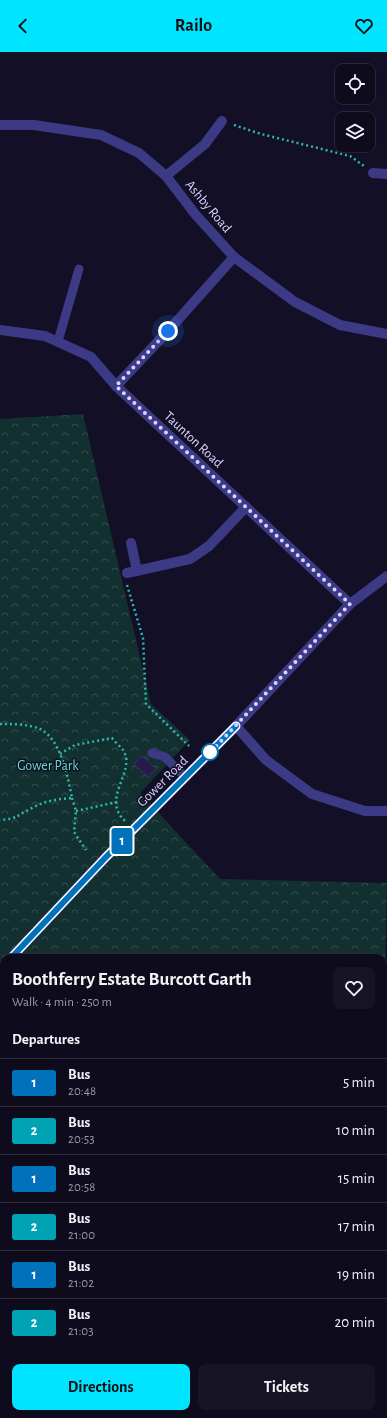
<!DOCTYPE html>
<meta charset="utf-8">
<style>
:root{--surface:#0e0b1c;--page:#171425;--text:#f1f3f6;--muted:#9b9ba3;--line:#2e2b3b;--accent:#00e5ff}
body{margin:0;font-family:"Alegreya Sans",sans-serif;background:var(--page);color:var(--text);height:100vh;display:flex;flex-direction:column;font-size:15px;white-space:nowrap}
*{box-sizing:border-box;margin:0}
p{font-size:13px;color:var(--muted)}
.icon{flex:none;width:22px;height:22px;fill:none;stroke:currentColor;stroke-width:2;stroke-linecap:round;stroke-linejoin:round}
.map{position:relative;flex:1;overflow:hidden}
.details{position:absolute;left:0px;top:902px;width:387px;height:464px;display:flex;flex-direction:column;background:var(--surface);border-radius:12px 12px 0 0;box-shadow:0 1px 3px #0004,0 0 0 1px var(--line)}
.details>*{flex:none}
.badge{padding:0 8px;border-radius:3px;font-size:14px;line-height:26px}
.buttons{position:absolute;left:335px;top:12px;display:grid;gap:8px}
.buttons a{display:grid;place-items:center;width:40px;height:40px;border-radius:8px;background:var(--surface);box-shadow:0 1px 3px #0004,0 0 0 1px var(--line);font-size:20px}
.you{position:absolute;width:20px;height:20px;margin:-10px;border:3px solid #fff;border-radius:50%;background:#1a73e8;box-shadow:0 0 0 6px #1a73e833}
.map>.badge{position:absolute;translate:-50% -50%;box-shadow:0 0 0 2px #fff}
h2{padding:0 12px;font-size:15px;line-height:36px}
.round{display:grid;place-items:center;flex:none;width:42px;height:42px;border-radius:8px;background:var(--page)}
.head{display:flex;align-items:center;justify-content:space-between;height:68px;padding:0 12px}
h1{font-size:19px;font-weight:600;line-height:30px}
.primary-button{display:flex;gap:8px;margin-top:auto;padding:8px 12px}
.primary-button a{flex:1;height:46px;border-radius:8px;background:var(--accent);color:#111;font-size:16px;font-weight:600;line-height:46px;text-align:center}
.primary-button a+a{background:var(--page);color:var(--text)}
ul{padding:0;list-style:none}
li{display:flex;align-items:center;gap:12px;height:48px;padding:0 12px;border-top:1px solid var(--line)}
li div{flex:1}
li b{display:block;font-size:15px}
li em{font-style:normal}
li .badge{min-width:44px;font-weight:700;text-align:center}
header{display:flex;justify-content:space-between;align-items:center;height:52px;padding:0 12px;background:var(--accent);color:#111;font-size:18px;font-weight:600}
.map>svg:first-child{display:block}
.park{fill:url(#park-crowns)}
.building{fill:#241b47;stroke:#3b2d73}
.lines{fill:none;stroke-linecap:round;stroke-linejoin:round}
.path{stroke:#2fb8b0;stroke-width:2.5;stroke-dasharray:2 3;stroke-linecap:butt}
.service{stroke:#3d3a85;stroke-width:9}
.minor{stroke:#3d3a85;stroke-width:10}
.line-casing{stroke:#fff;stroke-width:9}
.line{stroke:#0072bc;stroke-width:6}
.walk{stroke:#d9d4ff;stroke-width:4;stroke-dasharray:0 7.2}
.stop-dot{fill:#fff;stroke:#0072bc;stroke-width:2}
.labels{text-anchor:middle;stroke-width:3;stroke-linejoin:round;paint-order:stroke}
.street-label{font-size:14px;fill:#d9d4ff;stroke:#130f26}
.park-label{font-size:14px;fill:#5fe0c0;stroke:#130f26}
</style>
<header><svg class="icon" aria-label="back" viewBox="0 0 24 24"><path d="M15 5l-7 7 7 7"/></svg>Railo<svg class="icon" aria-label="heart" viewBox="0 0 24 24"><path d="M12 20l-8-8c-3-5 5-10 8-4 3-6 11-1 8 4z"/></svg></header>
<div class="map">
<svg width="387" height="1366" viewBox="0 0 387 1366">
<defs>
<pattern id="park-crowns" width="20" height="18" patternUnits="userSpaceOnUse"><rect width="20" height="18" fill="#12302f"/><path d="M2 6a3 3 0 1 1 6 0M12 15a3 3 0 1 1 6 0" fill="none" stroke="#344d4e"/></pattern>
</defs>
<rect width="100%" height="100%" fill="#130f26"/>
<g class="park">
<path d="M83,362L151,652L190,688L140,741L220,827L387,831L385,929H383V906H4V944H0V367Z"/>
<path d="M0,1143H4V1362H135L181,1366H0Z"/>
</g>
<path class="building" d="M142,704L156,717L148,725L134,712Z"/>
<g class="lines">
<g class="path">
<path d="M234,73L261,82L350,104L364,114"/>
<path d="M127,533L143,586L146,652L189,694"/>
<path d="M0,672C12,672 29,672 40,677C61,687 68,726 72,746C58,747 44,749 32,756C17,763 18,767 0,768"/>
<path d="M60,702L75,693L112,686C115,690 120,694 123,698C137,720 100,746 125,769"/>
<path d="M72,746L76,759L74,780L86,798"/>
<path d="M76,759L117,750"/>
<path d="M0,1178L4,1179"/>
<path d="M0,1271L4,1274"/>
<path d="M121,1362L125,1366"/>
<path d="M0,1364L3,1366"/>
<path d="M83,1366L84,1362"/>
</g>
<g class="service">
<path d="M58,289L79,217"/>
<path d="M152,701L165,705L185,725"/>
</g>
<g class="minor">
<path d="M0,73H34L101,83L139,101L166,124L195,162L234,205L295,250L340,273L387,282"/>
<path d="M373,121L387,122"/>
<path d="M166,124L205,92L222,69"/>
<path d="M0,278L45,284L91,305L116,334L350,552"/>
<path d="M116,334L168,279L234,205"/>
<path d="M131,491L137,519"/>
<path d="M127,521L190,507L209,494L246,455"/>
<path d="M236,674L266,708L312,742L365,759H387"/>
<path d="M11,906L106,805L236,674L350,552L387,524"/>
<path d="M0,925L4,914"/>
<path d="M383,1033H387"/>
<path d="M0,1045L4,1044"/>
<path d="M383,1185L387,1181"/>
<path d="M383,1274L387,1277"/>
<path d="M216,1366L219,1362"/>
</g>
</g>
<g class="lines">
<defs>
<path id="line" d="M11,906L106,805L236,674"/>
</defs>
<use href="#line" class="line-casing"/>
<use href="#line" class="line"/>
<path class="walk" d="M168,279L116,334L350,552L206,705L210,700"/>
</g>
<circle class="stop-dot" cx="210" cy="700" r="8"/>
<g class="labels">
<g class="street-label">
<text transform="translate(209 154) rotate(50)" y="5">Ashby Road</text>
<text transform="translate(194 387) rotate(43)" y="5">Taunton Road</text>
<text transform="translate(162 729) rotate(-45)" y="5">Gower Road</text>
</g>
<g class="park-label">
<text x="48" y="718">Gower Park</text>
</g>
</g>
</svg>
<div class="buttons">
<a><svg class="icon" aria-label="locate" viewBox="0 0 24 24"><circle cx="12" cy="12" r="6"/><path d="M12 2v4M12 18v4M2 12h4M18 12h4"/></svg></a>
<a><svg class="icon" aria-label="layers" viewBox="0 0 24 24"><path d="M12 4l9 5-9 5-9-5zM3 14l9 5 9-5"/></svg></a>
</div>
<div class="you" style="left:168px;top:279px"></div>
<b class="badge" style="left:122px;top:789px;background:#0072bc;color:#fff">1</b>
<section class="details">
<div class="head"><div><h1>Boothferry Estate Burcott Garth</h1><p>Walk · 4 min · 250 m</p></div><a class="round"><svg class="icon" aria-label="heart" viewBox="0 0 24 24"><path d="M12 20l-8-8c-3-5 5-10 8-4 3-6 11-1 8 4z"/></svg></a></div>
<h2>Departures</h2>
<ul>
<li><span class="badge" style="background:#0072bc;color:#fff">1</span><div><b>Bus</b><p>20:48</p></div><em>5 min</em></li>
<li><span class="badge" style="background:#00a3b4;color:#fff">2</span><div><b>Bus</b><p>20:53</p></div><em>10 min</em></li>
<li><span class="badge" style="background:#0072bc;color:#fff">1</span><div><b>Bus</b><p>20:58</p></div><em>15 min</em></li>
<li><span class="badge" style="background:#00a3b4;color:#fff">2</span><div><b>Bus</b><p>21:00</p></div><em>17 min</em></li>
<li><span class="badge" style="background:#0072bc;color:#fff">1</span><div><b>Bus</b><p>21:02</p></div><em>19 min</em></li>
<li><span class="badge" style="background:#00a3b4;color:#fff">2</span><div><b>Bus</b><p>21:03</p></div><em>20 min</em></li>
</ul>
<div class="primary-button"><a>Directions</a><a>Tickets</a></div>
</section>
</div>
